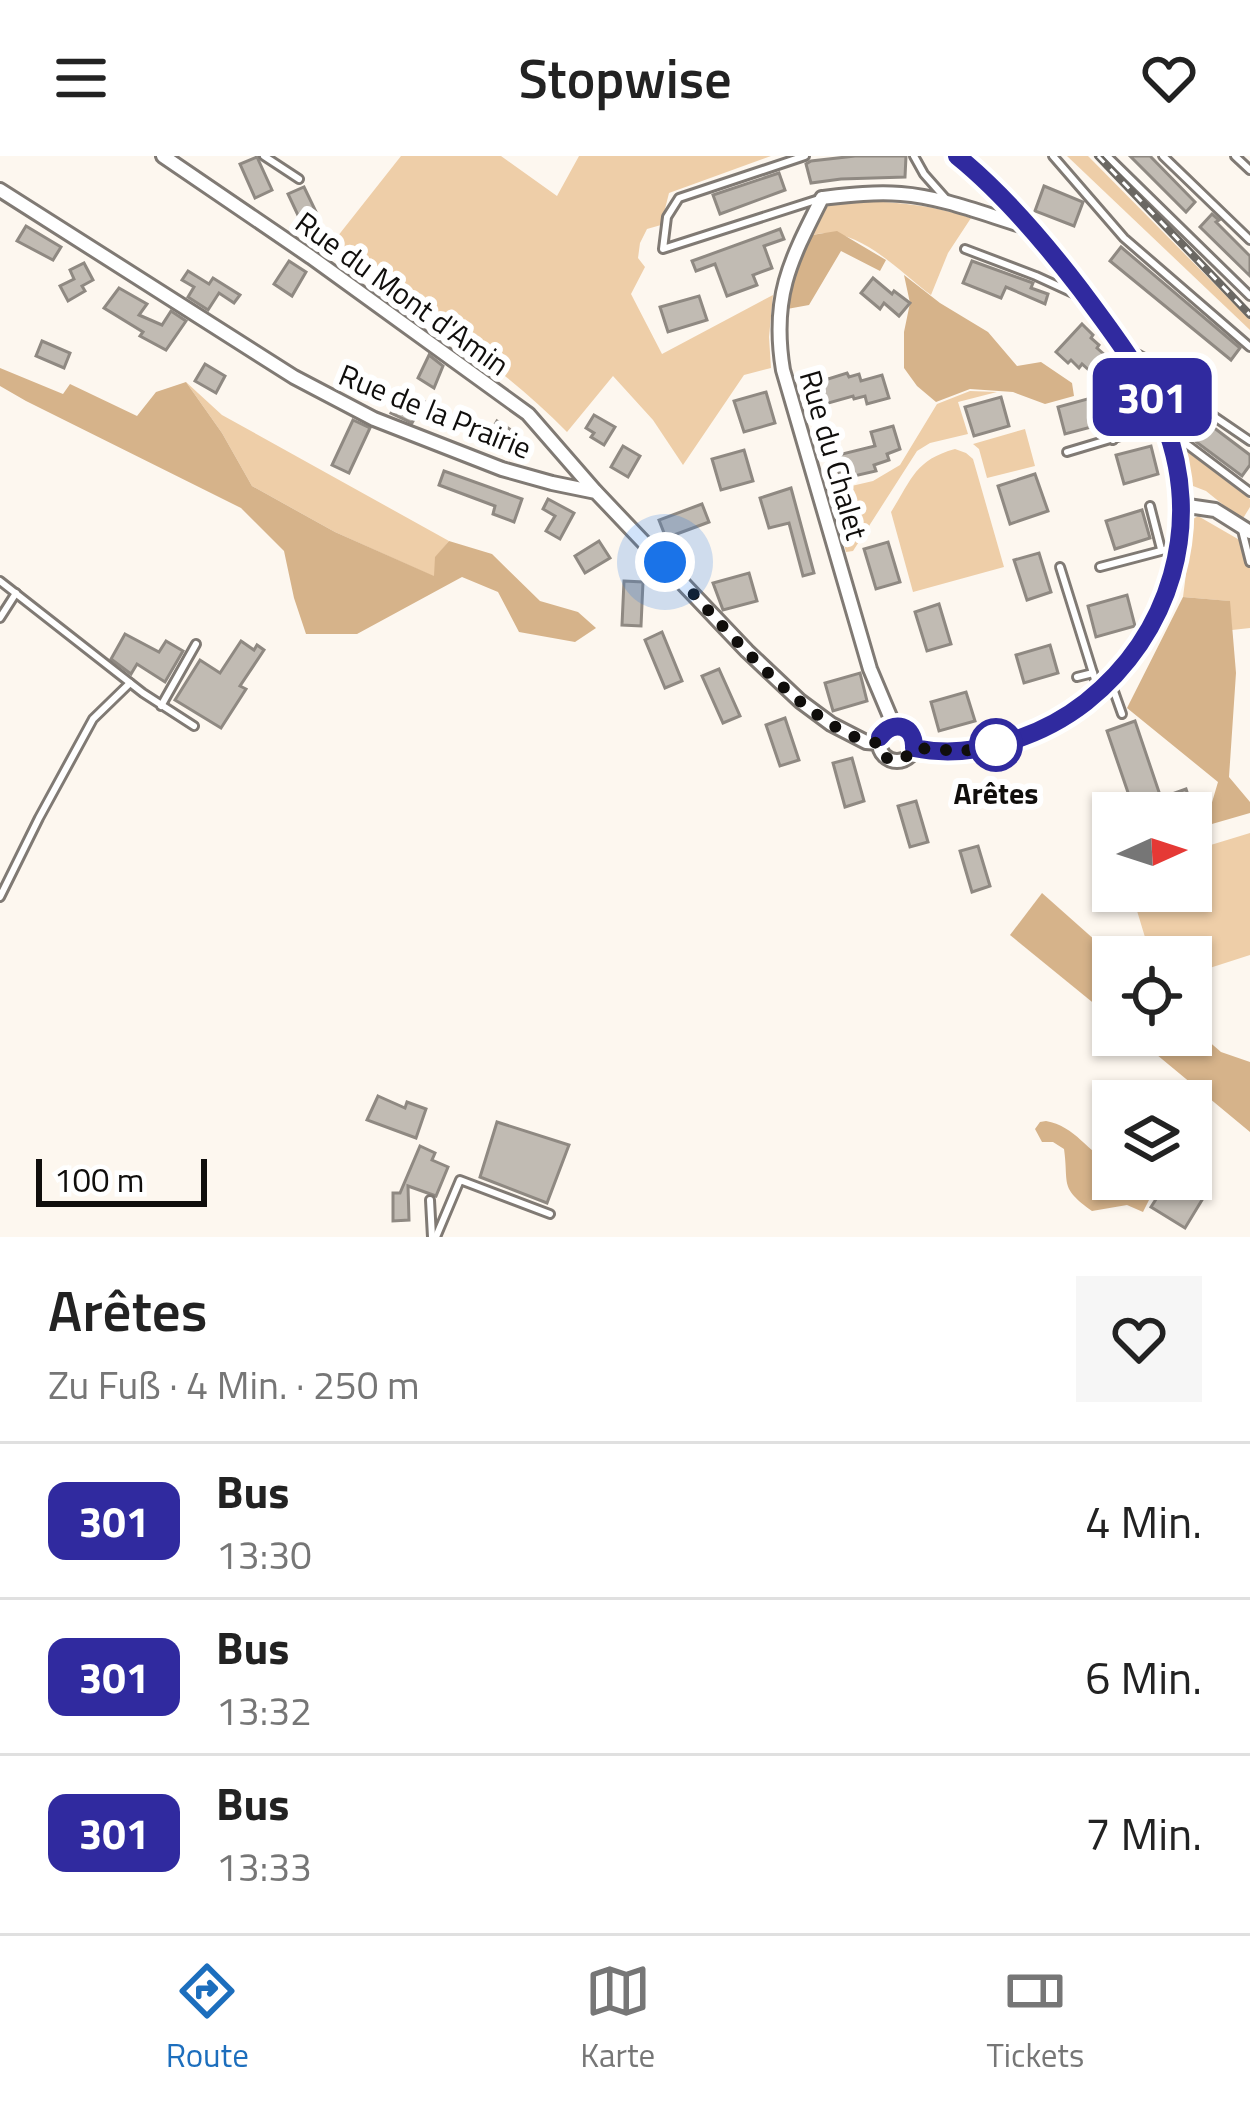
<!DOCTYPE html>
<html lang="de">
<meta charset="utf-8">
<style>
:root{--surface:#fff;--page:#f6f6f6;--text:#222;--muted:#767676;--line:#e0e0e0;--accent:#1c6ebd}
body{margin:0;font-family:"Titillium Web",sans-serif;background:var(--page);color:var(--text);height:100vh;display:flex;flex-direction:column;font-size:45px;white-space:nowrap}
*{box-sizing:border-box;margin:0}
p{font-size:39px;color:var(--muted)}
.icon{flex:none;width:66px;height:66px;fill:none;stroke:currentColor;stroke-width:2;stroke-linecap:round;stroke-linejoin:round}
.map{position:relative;height:1081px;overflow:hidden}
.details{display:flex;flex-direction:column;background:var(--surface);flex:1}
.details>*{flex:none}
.badge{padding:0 24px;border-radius:18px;font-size:42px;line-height:78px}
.needle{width:78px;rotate:87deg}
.buttons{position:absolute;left:1092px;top:636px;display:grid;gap:24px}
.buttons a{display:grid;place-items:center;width:120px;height:120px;border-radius:0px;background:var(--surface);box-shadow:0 3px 9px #0004;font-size:60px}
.scale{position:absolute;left:36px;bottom:30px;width:171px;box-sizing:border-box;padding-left:12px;border:6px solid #100e0c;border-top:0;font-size:33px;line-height:42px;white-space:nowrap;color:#100e0c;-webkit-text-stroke:9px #fff;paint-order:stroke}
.you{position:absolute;width:60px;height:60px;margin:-30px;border:9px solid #fff;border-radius:50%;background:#1a73e8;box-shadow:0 0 0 18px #1a73e833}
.map>.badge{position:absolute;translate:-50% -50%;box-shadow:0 0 0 6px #fff}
.round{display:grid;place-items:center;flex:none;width:126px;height:126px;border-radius:0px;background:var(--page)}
.head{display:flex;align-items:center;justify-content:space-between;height:204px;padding:0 48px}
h1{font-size:57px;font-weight:600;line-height:90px}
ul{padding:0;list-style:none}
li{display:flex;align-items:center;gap:36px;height:156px;padding:0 48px;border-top:3px solid var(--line)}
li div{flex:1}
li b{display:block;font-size:45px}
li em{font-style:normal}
li .badge{min-width:132px;font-weight:700;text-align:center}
header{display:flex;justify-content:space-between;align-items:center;height:156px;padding:0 48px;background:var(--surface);font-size:54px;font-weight:600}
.tabs{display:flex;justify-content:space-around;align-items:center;height:168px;border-top:3px solid var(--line);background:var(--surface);font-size:33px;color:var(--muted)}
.tabs a{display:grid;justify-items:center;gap:6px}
.tabs .active{color:var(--accent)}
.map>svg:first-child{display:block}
.green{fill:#eecea8}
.forest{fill:#d6b38a}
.building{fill:#c1bbb3;stroke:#8f8982;stroke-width:3}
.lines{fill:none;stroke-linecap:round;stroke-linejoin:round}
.lane-casing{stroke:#807a74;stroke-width:12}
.street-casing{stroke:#807a74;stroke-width:18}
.lane{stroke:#fff;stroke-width:6}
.street{stroke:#fff;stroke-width:12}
.rail-casing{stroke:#6b6863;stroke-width:8}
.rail{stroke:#fff;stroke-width:3;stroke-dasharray:9;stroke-linecap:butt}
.line-casing{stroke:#fff;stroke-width:27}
.line{stroke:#302a9f;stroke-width:18}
.walk{stroke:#100e0c;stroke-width:12;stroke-dasharray:0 21.6}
.stop-dot{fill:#fff;stroke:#302a9f;stroke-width:6}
.labels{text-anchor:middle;stroke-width:12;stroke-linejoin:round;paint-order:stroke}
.street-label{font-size:30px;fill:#100e0c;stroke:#fff}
.stop-label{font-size:30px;font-weight:bold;fill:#100e0c;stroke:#fff}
</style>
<header><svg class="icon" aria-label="menu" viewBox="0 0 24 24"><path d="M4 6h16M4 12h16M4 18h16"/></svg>Stopwise<svg class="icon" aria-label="heart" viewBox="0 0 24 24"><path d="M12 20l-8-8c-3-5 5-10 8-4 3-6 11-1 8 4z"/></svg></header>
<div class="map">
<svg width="1250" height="1081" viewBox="0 0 1250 1081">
<rect width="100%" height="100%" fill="#fdf7ef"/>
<g class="green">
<path d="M401,0H501L557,40L579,0H771L669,37L661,69L647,73L640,87L638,102L645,111L631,138L662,198L773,139L769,181L771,212L744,219L683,309L653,264L613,220L567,276C497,204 408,151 326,95Z"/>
<path d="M1067,0H1088L1250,164V174Z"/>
<path d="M863,45C901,46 935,50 971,62L948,97L931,139C897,114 857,68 812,79L825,50Z"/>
<path d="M186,226L222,259L449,385L436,401L435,421L335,376L252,330L222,277Z"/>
<path d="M970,235L997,236L958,246L968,278L930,287L917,295L853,395L846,396L830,335L873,325L900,309L937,248Z"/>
<path d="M1025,273L1035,310L987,322L979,293L973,288Z"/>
<path d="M955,293L966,297L973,303L1004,411L913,436L891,356C912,323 915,304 955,293Z"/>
<path d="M1185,294L1250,343V351L1242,364L1206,335L1193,330Z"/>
<path d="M1198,360L1250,390V472L1232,474L1229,445L1183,441L1193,363Z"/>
<path d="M1250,677V799L1191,818V801H1151L1131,735H1191V695Z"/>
</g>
<g class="forest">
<path d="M837,75L886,104L880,115L841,95L809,149L787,153L799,107L812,79Z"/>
<path d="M904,119L940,147L988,176L1017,210L1041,206L1072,227L1074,240L1045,248L1013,236L970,233L936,246L917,230L904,212V176L910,147Z"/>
<path d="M0,212L63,238L70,228L137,260L156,236L186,226L222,277L252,330L335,376L434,420L435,401L449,385L492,398L540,445L578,456L596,472L575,486L519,476L498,436L462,421L357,478H306L294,442L284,395L241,352L26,245L0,230Z"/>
<path d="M1183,441L1230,445L1236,517L1229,621L1250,646V657L1205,670L1218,626L1127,552Z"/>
<path d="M1042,737L1114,801L1113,863L1010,779Z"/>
<path d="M1191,870L1221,896L1250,906V976L1133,879H1191Z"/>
<path d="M1046,965C1075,970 1088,996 1113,1010V1023H1139L1151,1040L1143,1056L1127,1049L1092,1055C1059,1031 1069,1029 1064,993L1053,986H1042L1035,973L1040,966Z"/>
</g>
<g class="building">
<path d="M855,0H906L905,21L841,23L811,27L806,8L811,5Z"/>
<path d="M1130,0H1150L1195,46L1186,56Z"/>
<path d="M257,1L272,34L255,42L240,8Z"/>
<path d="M779,17L785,34L720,58L713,39Z"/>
<path d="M1044,30L1083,46L1074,70L1035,55Z"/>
<path d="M304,31L319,62L303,70L288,38Z"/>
<path d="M1212,58L1219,64L1216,66L1250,100V120L1200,71Z"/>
<path d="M26,70L61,91L53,104L17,85Z"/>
<path d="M780,73L784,83L764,90L772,112L753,119L757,129L727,140L715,108L696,115L692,105Z"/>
<path d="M1121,91L1240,192L1231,204L1110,105Z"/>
<path d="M289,105L306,116L292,140L274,128Z"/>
<path d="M972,105L1033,127L1031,132L1048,138L1045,148L1006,131L1001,142L963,127Z"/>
<path d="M84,107L93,124L82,130L85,135L68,145L60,130L74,123L70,114Z"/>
<path d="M188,115L209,128L213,122L240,139L234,147L219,137L208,154L188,141L194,131L182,124Z"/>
<path d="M873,122L892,138L894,135L910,147L899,160L884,147L880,153L861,137Z"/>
<path d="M119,132L147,148L139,159L162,169L171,155L186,165L166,194L140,180L143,176L104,152Z"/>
<path d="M699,140L707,164L668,176L660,151Z"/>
<path d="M1082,168L1093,179L1091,182L1099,189L1097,192L1106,200L1091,216L1082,208L1079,212L1071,204L1068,207L1056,196Z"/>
<path d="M42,185L70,197L64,212L36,200Z"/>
<path d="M429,199L443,210L434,232L418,222Z"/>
<path d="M205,208L225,220L216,237L195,225Z"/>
<path d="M847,217L849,221L859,218L861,225L882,219L889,242L867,248L865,240L854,243L853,240L818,250L812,228Z"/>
<path d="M399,232L424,245L412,267L391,257L396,249L392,247Z"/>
<path d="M766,236L775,267L744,276L734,245Z"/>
<path d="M1001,241L1009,270L974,280L965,251Z"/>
<path d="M1091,242L1099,269L1065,278L1058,251Z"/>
<path d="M594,259L615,271L604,289L591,281L594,277L586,272Z"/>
<path d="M353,264L370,272L349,317L332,309Z"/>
<path d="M497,265L511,274L508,280L520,287L513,299L487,283Z"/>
<path d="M1209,268L1250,299V309L1242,320L1195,285Z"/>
<path d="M893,270L900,293L887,298L889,304L874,309L876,315L841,323L834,300L875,290L871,276Z"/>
<path d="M623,290L640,300L628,321L611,311Z"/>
<path d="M1151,290L1158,318L1124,328L1116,299Z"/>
<path d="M744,294L753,325L721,334L712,303Z"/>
<path d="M444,315L522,343L514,366L493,358L495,350L439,329Z"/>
<path d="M1035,318L1048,355L1010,368L998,330Z"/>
<path d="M791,332L814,417L803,420L789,367L769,372L760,342Z"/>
<path d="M548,343L574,357L560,383L546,375L555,360L543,353Z"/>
<path d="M702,348L709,366L666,382L659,364Z"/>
<path d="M1142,354L1150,382L1115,393L1106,365Z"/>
<path d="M599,385L610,402L585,417L575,400Z"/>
<path d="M888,386L900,426L876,433L864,393Z"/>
<path d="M1039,397L1051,436L1027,444L1014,404Z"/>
<path d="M749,417L757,445L723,454L713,427Z"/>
<path d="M624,425L643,426L641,470L622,469Z"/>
<path d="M1127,439L1135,470L1096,481L1088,450Z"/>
<path d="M939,448L951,488L927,495L915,456Z"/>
<path d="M662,476L682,525L665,532L645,484Z"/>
<path d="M125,478L159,496L166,485L183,495L165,526L137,508L131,518L111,503Z"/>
<path d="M241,485L254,494L257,489L264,494L240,530L246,533L221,572L175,544L200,504L220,517Z"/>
<path d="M1050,489L1058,517L1024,527L1016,499Z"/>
<path d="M719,513L740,560L723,567L702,520Z"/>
<path d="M860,517L867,545L833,555L825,527Z"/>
<path d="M966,536L975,565L939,575L931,546Z"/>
<path d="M785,562L799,604L780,610L766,569Z"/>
<path d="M1135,565L1161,642L1186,633L1194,657H1135L1107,575Z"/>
<path d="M852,602L864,645L845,651L833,607Z"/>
<path d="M916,645L928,686L910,691L898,650Z"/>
<path d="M978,690L990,730L972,736L960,695Z"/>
<path d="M378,940L405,952L407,946L426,953L416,982L367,964Z"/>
<path d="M497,966L569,989L547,1047L480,1021Z"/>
<path d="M420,990L435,997L432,1004L448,1011L436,1040L408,1030L409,1064L393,1065V1037H400Z"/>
<path d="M1169,1023H1179L1205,1039L1185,1072L1151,1051Z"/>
</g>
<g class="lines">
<defs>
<g id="lane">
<path d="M264,0L299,23"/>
<path d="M805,0L679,42L667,61L663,93L819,43"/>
<path d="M914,0L924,18L947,44"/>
<path d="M1053,0L1124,82L1250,191"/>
<path d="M1107,0L1250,140"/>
<path d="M1163,0L1250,84"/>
<path d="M1235,0L1250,14"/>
<path d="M965,93L1036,120L1084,142"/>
<path d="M1126,192L1148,204L1209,257L1250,285"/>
<path d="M1102,242L1113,284"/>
<path d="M1173,285L1185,287L1250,336"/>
<path d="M1067,296L1164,267"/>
<path d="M1150,350L1161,393"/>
<path d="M1242,374L1250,406"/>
<path d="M1060,411L1098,533"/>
<path d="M1100,411L1176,391"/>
<path d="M0,425L143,537L194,570"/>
<path d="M0,462L16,437"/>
<path d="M1077,521L1093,517"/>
<path d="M1111,527L1122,558"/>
<path d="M161,550L196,488"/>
<path d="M0,741L39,662L93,563L130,527"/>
<path d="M430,1044L432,1081"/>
<path d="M436,1081L460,1024L550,1058"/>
</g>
<g id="street">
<path d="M163,0L311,101L528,258L595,335"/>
<path d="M0,34L294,221L374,263L502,313L552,327L596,336L747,495L800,545L831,568L866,586L879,587"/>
<path d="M1181,349L1215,354L1250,376"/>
<circle cx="897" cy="587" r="18"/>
<path d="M894,570L870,513L783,214C771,141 790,105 822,42C849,39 874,36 901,38C942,41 984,58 1024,70"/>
<path d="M914,592C972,605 1041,582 1086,546C1171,479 1204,368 1164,266C1145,218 1112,176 1081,134C1045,87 1004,37 957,0"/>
</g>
</defs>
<use href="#lane" class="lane-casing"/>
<use href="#street" class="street-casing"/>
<use href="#lane" class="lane"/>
<use href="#street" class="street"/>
<defs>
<path id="rail" d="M1098,0L1250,159"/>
</defs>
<use href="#rail" class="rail-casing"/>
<use href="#rail" class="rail"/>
</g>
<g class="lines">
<defs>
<path id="line" d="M880,581C893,563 915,569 914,592C972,604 1040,582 1086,546C1171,478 1204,369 1164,266C1145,218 1112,176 1081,134C1045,87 1004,38 957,0"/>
</defs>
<use href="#line" class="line-casing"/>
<use href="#line" class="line"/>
<path class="walk" d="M665,406C709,454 814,583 879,587L881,596L888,603L903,604L914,592L964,595L998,588L996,589"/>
</g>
<circle class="stop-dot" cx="996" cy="589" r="24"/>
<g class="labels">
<g class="street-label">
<text transform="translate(402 138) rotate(36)" y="10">Rue du Mont d'Amin</text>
<text transform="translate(435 256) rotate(22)" y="10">Rue de la Prairie</text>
<text transform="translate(833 299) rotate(74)" y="10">Rue du Chalet</text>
</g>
<g class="stop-label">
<text x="996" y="648">Arêtes</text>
</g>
</g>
</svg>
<div class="buttons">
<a><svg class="needle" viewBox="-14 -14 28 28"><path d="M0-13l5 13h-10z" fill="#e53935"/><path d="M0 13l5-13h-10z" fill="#767676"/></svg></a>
<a><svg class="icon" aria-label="locate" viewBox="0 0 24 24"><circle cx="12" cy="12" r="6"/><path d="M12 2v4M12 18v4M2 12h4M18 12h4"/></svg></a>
<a><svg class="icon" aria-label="layers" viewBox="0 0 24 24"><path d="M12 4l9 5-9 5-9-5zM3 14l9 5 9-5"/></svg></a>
</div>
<div class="scale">100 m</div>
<div class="you" style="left:665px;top:406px"></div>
<b class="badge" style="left:1152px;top:241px;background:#302a9f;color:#fff">301</b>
</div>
<section class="details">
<div class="head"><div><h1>Arêtes</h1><p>Zu Fuß · 4 Min. · 250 m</p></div><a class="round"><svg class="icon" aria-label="heart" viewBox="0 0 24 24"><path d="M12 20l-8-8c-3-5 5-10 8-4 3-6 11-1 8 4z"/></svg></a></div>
<ul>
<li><span class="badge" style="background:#302a9f;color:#fff">301</span><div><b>Bus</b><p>13:30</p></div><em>4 Min.</em></li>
<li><span class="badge" style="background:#302a9f;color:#fff">301</span><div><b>Bus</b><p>13:32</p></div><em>6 Min.</em></li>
<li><span class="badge" style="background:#302a9f;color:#fff">301</span><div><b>Bus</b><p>13:33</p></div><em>7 Min.</em></li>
</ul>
</section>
<nav class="tabs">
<a class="active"><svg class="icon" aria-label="directions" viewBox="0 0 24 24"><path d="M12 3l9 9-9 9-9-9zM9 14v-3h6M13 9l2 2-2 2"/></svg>Route</a>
<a><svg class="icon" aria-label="map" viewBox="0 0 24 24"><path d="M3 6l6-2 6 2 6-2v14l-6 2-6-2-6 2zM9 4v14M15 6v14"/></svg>Karte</a>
<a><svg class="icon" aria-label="tickets" viewBox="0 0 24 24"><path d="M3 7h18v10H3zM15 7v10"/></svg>Tickets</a>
</nav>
